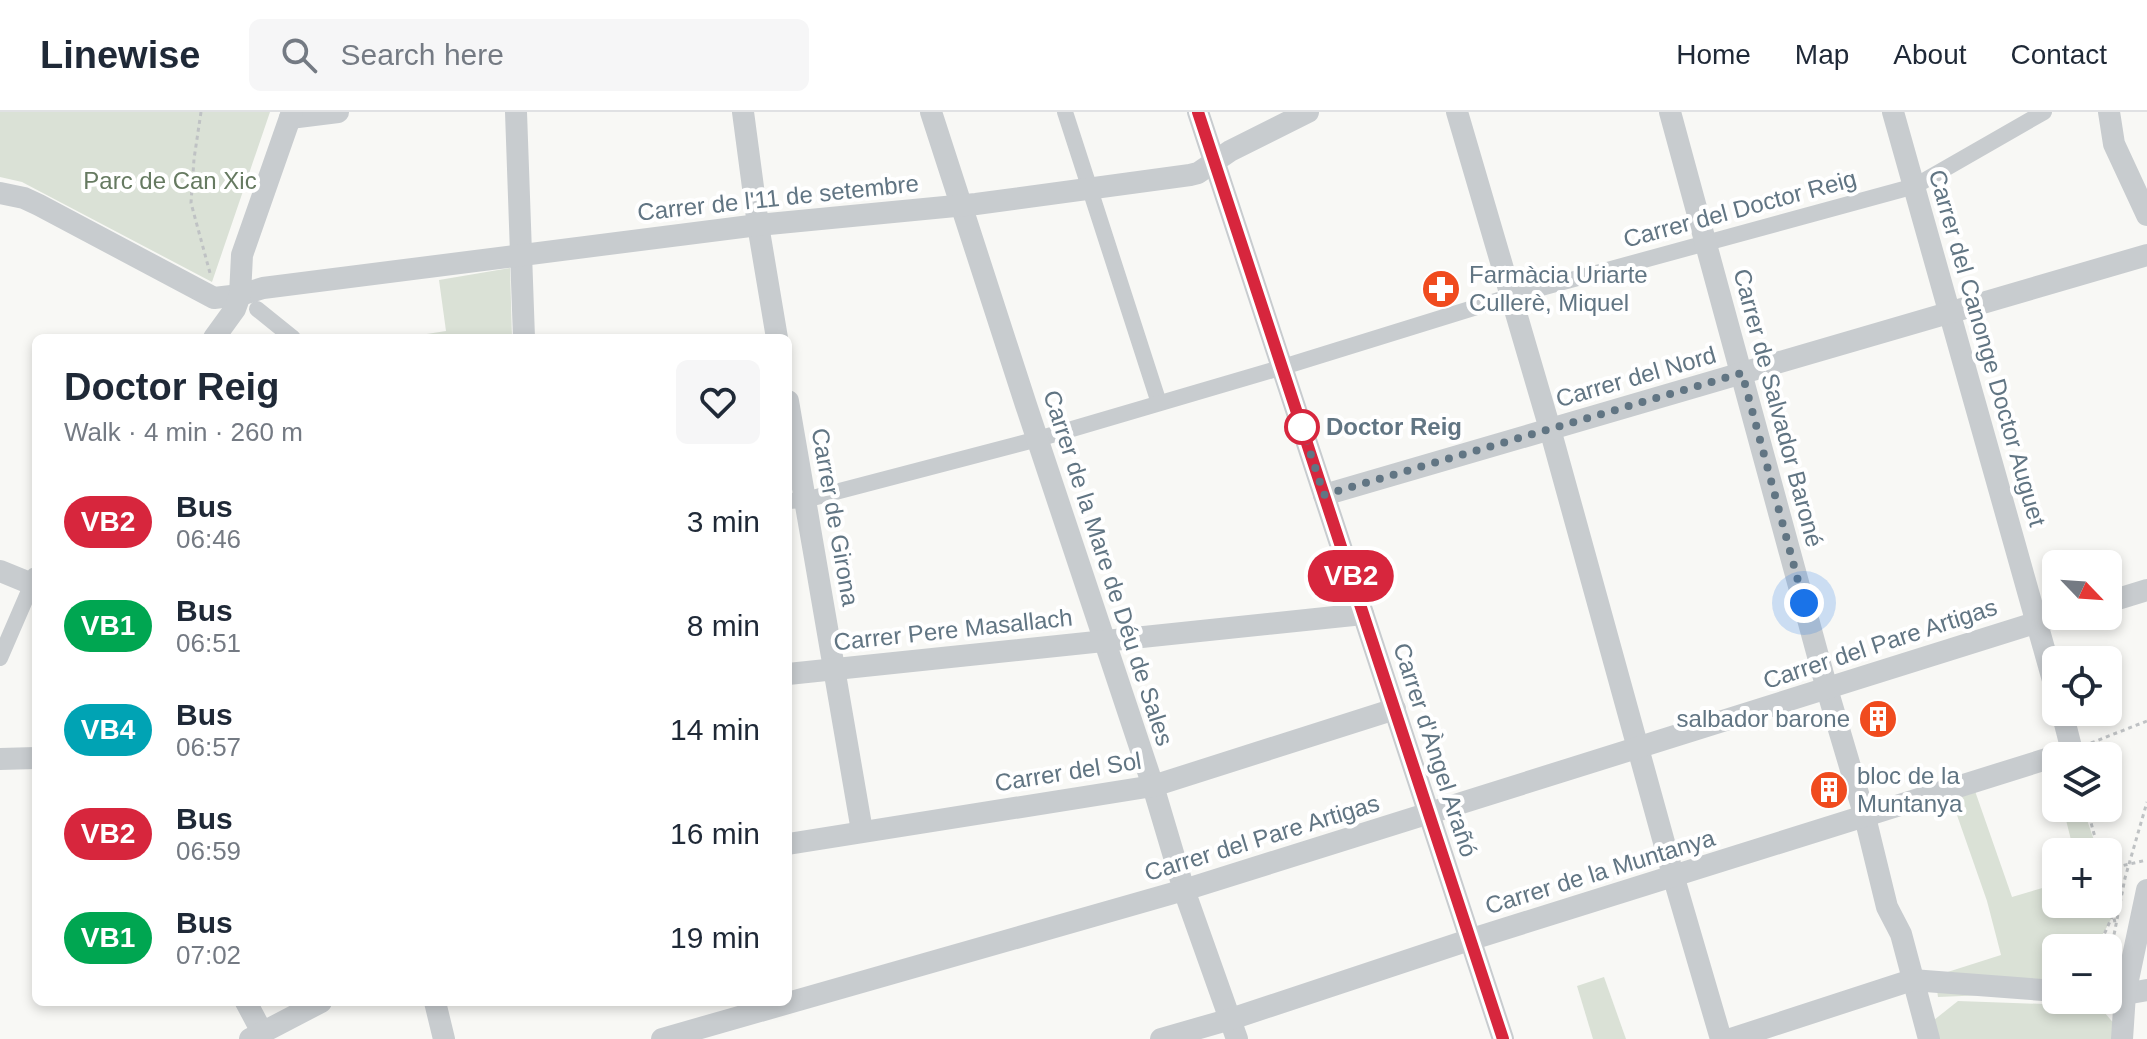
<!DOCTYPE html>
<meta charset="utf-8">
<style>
:root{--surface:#fff;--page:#f6f6f7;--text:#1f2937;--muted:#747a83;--line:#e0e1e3}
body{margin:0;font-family:Helvetica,sans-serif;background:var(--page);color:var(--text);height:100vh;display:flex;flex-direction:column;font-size:30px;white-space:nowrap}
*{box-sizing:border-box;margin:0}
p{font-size:26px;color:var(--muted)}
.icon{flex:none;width:44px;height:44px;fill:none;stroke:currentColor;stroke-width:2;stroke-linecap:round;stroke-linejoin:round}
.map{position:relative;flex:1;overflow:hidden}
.drawer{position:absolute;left:32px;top:222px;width:760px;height:672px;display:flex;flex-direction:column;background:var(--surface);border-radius:12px;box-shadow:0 4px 12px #0003}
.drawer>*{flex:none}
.badge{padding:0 16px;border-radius:26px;font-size:28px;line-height:52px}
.needle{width:52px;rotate:115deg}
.controls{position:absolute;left:2042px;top:438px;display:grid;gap:16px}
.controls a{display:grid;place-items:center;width:80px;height:80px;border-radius:12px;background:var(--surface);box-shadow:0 4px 12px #0003;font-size:40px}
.you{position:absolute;width:40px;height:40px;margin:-20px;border:6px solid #fff;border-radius:50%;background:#1a73e8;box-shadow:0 0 0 12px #1a73e833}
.map>.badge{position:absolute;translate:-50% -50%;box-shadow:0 0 0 4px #fff}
.round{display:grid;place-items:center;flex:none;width:84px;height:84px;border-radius:12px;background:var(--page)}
.overview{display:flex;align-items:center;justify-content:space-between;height:136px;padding:0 32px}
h1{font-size:38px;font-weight:700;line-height:60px}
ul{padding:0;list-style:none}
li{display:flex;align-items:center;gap:24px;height:104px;padding:0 32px}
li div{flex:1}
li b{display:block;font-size:30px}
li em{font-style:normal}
li .badge{min-width:88px;font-weight:700;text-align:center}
header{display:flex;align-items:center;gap:48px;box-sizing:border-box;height:112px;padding:0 40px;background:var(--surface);border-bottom:2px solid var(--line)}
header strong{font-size:38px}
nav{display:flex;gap:44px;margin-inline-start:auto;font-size:28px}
.search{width:560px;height:72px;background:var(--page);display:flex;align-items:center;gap:20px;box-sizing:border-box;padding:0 28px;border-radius:12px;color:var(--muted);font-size:30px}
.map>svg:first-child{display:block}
.green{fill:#dae1d6}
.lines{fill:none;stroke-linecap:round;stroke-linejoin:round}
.path{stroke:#bfc2c4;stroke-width:3;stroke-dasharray:4 4;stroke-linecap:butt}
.pedestrian{stroke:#c8cccf;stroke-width:16}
.minor{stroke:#c8cccf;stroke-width:22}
.line-casing{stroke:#fff;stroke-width:18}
.line{stroke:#d7263d;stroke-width:12}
.walk{stroke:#617583;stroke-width:8;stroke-dasharray:0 14.4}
.stop-dot{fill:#fff;stroke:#d7263d;stroke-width:4}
.labels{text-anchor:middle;stroke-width:8;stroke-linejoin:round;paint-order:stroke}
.park-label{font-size:24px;fill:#667a61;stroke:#fff}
.street-label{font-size:24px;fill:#617583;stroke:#fff}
.poi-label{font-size:24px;fill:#617583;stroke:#fff;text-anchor:start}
.stop-label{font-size:24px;font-weight:bold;fill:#617583;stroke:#fff;text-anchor:start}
</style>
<header>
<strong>Linewise</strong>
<div class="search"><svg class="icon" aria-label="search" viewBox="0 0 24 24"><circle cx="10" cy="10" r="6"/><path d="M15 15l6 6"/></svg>Search here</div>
<nav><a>Home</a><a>Map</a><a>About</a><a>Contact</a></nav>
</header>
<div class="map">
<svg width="2147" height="927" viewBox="0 0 2147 927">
<rect width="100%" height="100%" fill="#f8f8f5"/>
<g class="green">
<path d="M0,0H270L212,170L22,70L0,65Z"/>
<path d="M510,156L512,226H401L446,219L439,168Z"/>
<path d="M1975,679L2012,785L2056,772V792H2108V775L2114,802L2095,836H2056V880L1938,885L1935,864L2001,843L1987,789L1951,686Z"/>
<path d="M2063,696H2083L2098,740H2074Z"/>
<path d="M1604,865L1626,927H1593L1577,874Z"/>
<path d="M1958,889L2099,894L2116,914L2114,927H1939L1934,908Z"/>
</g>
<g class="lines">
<g class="path">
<path d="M201,0L194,47L191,91L210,161"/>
<path d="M2091,631L2147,609"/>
<path d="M2087,696L2099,740"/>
<path d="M2108,757L2147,748"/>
<path d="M2108,775L2115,811"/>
<path d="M2098,836L2112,805"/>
<path d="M2108,854L2125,766L2147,690"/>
</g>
<g class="pedestrian">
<path d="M1065,0L1159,291"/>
<path d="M257,197L293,226"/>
<path d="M788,389L805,388L1038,327L1283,255L1512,184L1915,74L2044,0"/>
<path d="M0,546L32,472"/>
</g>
<g class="minor">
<path d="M516,0L524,226"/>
<path d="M743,0L758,113L777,226"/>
<path d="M931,0L1026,293L1153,674L1184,778L1237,927"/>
<path d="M1198,0L1503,927"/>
<path d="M1457,0L1550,317L1673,763L1721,927"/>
<path d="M1670,0L1827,577L1865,705L1887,795L1901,822L1929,927"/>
<path d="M1893,0L2056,579"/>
<path d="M2109,0L2114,32L2147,103"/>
<path d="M290,6L338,0"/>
<path d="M0,81L24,86L39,93L214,186L240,183L263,176L758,113L976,92L1190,63L1198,61L1230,39L1308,0"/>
<path d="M214,226L235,197L240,183L242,143L292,0"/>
<path d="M788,289L862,719"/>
<path d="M1324,383L2147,143"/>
<path d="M0,459L32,472L36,466"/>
<path d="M2108,490L2147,478"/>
<path d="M788,562L1363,502"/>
<path d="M0,647L36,646"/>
<path d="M788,732L1153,674L1395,597"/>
<path d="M2108,881L2125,882L2147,878"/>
<path d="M246,890L262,920"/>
<path d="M435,890L444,927"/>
<path d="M250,927L321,890"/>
<path d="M662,927L1184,778L2057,504"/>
<path d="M1161,927L1231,907L1469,828L2072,639L2062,600"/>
<path d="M1731,927L1912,868L2056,879"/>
<path d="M2122,927L2125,882L2147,778"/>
</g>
</g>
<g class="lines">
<defs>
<path id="line" d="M1198,0L1503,927"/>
</defs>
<use href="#line" class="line-casing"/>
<use href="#line" class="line"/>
<path class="walk" d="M1302,315L1324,383L1742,261L1804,491"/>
</g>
<defs>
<symbol id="pharmacy-disc" viewBox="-11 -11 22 22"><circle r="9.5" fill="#f04b1e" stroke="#fff"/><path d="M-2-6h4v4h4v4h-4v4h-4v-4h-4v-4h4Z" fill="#fff"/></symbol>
<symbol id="building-disc" viewBox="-11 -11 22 22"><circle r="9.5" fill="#f04b1e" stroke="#fff"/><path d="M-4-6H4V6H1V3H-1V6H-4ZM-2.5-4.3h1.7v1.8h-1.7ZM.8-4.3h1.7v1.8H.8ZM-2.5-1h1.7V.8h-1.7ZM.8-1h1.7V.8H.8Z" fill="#fff"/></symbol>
</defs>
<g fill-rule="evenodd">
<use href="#pharmacy-disc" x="1419" y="155" width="44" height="44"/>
<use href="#building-disc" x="1856" y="585" width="44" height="44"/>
<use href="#building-disc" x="1807" y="656" width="44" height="44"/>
</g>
<circle class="stop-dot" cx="1302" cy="315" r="16"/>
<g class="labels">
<g class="park-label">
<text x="170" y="77">Parc de Can Xic</text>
</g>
<g class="street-label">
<text transform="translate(778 86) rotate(-6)" y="8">Carrer de l'11 de setembre</text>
<text transform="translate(1740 97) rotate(-15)" y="8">Carrer del Doctor Reig</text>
<text transform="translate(1987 236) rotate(74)" y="8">Carrer del Canonge Doctor Auguet</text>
<text transform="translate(1636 265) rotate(-16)" y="8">Carrer del Nord</text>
<text transform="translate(1778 296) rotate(75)" y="8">Carrer de Salvador Baroné</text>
<text transform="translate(835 405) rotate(80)" y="8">Carrer de Girona</text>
<text transform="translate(1108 456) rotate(72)" y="8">Carrer de la Mare de Déu de Sales</text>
<text transform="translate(953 518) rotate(-6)" y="8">Carrer Pere Masallach</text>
<text transform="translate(1880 532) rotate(-18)" y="8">Carrer del Pare Artigas</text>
<text transform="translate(1435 638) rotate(72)" y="8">Carrer d'Àngel Arañó</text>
<text transform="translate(1068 660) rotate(-9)" y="8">Carrer del Sol</text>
<text transform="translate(1262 726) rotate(-17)" y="8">Carrer del Pare Artigas</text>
<text transform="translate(1600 760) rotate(-17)" y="8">Carrer de la Muntanya</text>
</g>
<g class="poi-label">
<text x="1469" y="171">Farmàcia Uriarte<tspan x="1469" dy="28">Cullerè, Miquel</tspan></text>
<text x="1850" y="615" text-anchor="end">salbador barone</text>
<text x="1857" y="672">bloc de la<tspan x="1857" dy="28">Muntanya</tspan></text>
</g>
<g class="stop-label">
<text x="1326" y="323">Doctor Reig</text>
</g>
</g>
</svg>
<div class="controls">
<a><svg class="needle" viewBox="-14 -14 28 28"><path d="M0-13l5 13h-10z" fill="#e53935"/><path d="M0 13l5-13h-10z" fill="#747a83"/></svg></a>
<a><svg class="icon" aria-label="locate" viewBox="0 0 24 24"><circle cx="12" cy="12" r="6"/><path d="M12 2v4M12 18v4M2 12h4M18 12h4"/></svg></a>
<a><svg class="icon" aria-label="layers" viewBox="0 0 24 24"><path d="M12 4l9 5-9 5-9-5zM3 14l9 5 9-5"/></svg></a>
<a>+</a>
<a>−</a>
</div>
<div class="you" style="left:1804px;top:491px"></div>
<b class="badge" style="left:1351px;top:464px;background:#d7263d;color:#fff">VB2</b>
<section class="drawer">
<div class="overview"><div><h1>Doctor Reig</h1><p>Walk · 4 min · 260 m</p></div><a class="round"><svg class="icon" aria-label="heart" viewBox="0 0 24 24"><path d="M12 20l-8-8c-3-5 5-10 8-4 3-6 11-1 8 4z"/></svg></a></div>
<ul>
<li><span class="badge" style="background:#d7263d;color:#fff">VB2</span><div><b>Bus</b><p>06:46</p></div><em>3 min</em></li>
<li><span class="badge" style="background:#00a651;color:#fff">VB1</span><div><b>Bus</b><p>06:51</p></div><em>8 min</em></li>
<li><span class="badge" style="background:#00a3b4;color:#fff">VB4</span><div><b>Bus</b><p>06:57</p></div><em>14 min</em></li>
<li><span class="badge" style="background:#d7263d;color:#fff">VB2</span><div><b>Bus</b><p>06:59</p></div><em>16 min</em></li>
<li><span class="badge" style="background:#00a651;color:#fff">VB1</span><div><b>Bus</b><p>07:02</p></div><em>19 min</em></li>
</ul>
</section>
</div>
